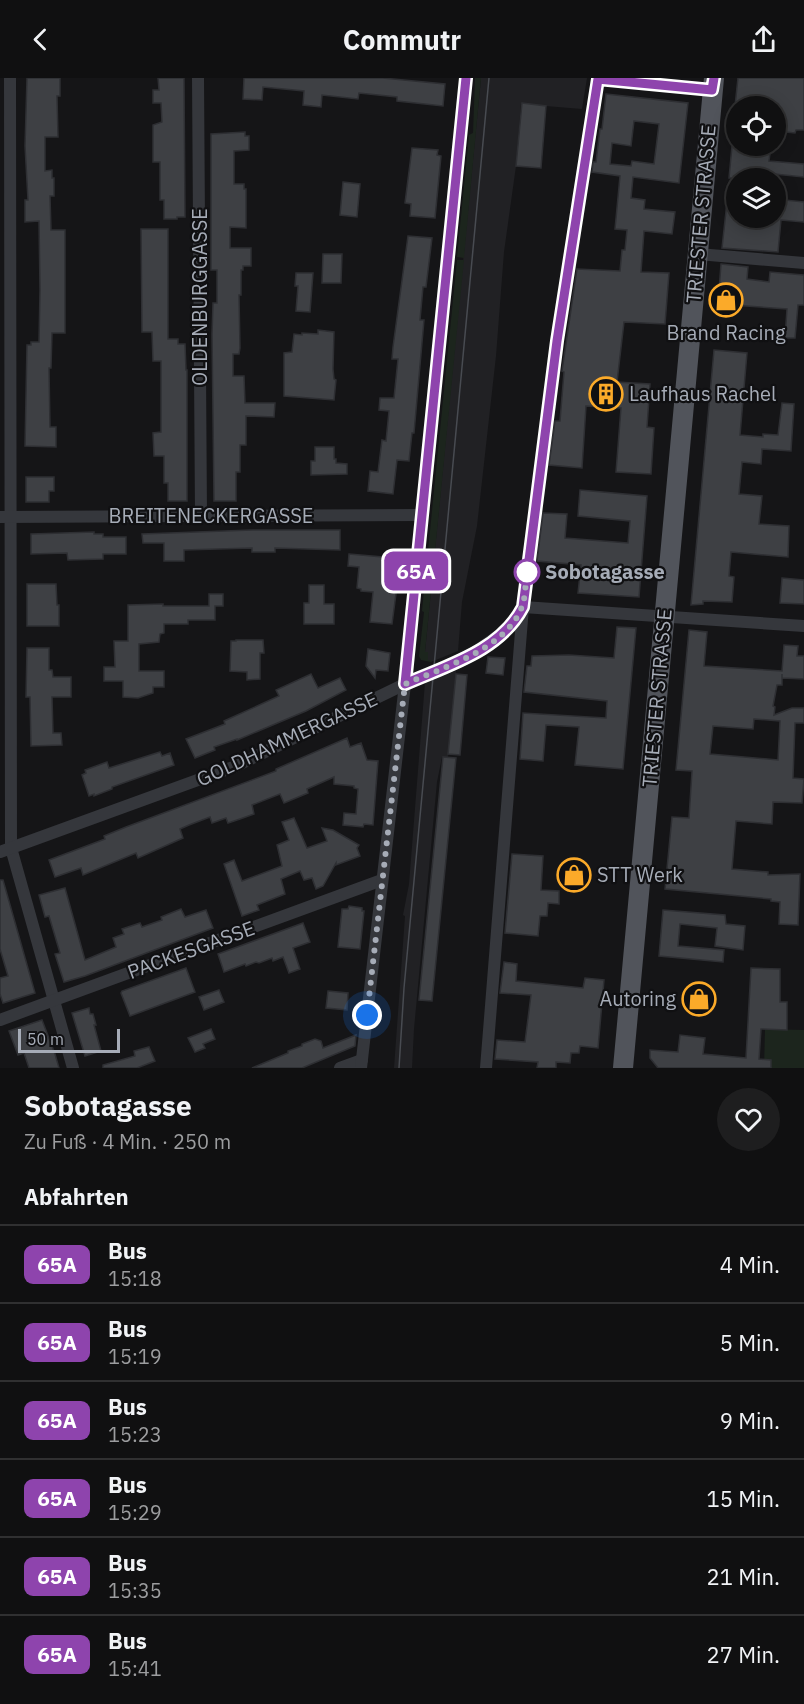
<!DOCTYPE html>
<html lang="de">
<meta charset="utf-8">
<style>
:root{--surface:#101011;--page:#1e1e1f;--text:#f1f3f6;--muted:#9c9d9f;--line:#303031}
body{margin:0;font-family:"IBM Plex Sans",sans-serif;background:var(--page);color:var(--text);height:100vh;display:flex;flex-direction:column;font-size:22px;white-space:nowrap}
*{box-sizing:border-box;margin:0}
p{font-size:20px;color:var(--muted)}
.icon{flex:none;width:33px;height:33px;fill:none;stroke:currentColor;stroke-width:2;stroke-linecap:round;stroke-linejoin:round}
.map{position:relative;height:990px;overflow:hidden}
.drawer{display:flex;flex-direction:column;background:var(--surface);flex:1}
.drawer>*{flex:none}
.badge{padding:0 12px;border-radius:9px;font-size:21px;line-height:39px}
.controls{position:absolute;left:726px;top:18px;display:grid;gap:12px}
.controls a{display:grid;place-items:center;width:60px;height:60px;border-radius:50%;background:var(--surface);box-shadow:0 3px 15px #0003,0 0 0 2px var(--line);font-size:30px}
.scale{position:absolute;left:18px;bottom:15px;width:102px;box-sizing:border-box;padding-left:6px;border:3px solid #a6acb7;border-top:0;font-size:16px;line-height:21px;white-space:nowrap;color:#a6acb7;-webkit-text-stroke:4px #101012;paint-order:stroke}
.you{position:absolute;width:30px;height:30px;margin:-15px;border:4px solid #fff;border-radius:50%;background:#1a73e8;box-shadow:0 0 0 9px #1a73e833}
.map>.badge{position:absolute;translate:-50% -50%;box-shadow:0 0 0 3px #fff}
h2{padding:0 24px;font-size:22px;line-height:54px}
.round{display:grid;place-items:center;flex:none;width:63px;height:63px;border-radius:32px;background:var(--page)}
.overview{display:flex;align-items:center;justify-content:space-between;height:102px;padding:0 24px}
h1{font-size:28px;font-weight:800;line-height:45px}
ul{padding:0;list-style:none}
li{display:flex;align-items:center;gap:18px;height:78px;padding:0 24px;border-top:2px solid var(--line)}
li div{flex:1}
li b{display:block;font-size:22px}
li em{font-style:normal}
li .badge{min-width:66px;font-weight:700;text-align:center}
header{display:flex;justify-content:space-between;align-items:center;height:78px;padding:0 24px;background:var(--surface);font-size:27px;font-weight:800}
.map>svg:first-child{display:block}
.built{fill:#212124}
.green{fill:#1c251d}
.building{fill:#3e4044;stroke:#2e2f33;stroke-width:1.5;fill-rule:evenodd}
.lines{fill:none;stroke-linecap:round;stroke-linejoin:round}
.minor{stroke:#35373c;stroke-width:12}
.primary{stroke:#51545b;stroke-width:20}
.tram{stroke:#484b51;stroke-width:1.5}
.line-casing{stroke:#fff;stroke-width:14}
.line{stroke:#8e44ad;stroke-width:9}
.walk{stroke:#a6acb7;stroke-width:6;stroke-dasharray:0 10.8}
.stop-dot{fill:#fff;stroke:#8e44ad;stroke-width:3}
.labels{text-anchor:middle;stroke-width:4.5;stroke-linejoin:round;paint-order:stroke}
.street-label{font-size:20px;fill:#a6acb7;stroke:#101012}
.poi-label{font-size:20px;fill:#a6acb7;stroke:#101012;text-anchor:start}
.stop-label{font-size:20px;font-weight:bold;fill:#a6acb7;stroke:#101012;text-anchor:start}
</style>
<header><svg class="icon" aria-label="back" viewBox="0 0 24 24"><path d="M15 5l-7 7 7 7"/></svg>Commutr<svg class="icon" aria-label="share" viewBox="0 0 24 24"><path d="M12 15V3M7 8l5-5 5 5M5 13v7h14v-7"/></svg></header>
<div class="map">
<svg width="804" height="990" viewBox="0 0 804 990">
<rect width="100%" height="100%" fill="#151517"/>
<g class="built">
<path d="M481,0H587L582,31L521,26L516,88L504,174L496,278L477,448L462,524L458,573L431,584L428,582L425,574Z"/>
<path d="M456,593L448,680L442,679L437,704L414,951L412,990H394L405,838L403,837L409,806L425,604Z"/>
</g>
<g class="green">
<path d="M475,0H481L464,180L457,179L469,57L473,55Z"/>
<path d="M457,182H464L425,574H428V582H431V584L421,582L419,578L424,534L422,533Z"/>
<path d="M765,951L804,952V990H764Z"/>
</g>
<g class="building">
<path d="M27,0H60V18H57L58,59H45V93L52,92V100H54V118H50L51,152H65V255H52L51,290H49L50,349H56V369L25,368L27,267H31V264H39L40,212L39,143L25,144V122H28L25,68Z"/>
<path d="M158,0H184L185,139H177V141H164V122H160V84H153V47L162,44L161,25H153V12H159Z"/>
<path d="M244,0H383L445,6L443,28L397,23V19L359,15L358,21L322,17L321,29L303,27L304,13L263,9L262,22L243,21Z"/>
<path d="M738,0H804V52H796L795,55L776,53V28H735Z"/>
<path d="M606,16L688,25L679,105L633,99L631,120L645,122L644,131L675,134L672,156L644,153L641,194L669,195L665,246L624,244L617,304L650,306L647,349L654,350L651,396L616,394L621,330L586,328L582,390L549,387L555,343H560L564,294L562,293L577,191L620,193L622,172H625L627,152L615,151L620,98L592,94L593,84H596L600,51H602ZM634,43L659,46L654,86L632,83L631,88L610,86L612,65L631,68Z"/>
<path d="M522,25L546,28L541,90L516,88Z"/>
<path d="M245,54V58H249V72L234,73V106H244V111H246V150L230,149V170H251V188H243V192H241V217H239L240,270L239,276H233V298H244L245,325H275L274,339L246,338V367H240V394H236V423H214L212,256L213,225H217V192H211V56Z"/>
<path d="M732,68H771L769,83L804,86V99L754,94L753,100H729Z"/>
<path d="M412,70L438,72L437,77L441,78L435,140L410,138L411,126L405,125Z"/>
<path d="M343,104L360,106L357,139L340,137Z"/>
<path d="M729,105H736V140H776V121L804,124V144L781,142L778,174L722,170Z"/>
<path d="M141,151H168V261H178V266H185L186,292H187V423H168V405H164V378H154L153,355L161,354V283H153L152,254H142Z"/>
<path d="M408,158L432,160L426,209H423L420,242H424L414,355H412L409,383L397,382L393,416L368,413L370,393L378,394L382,362L386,363L389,333L379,332L380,320H394L398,281H392L393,269Z"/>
<path d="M323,176H342L341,205H322Z"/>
<path d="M721,186L748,189L747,201L769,204L770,194L804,197V227H798L795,260H785L787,231L718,226Z"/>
<path d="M296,195H313L310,234L296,233L298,208H295Z"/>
<path d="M318,252L334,254L333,291L334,301L336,302L334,322L284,318V275L292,274L294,256L302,257V255L318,256Z"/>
<path d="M714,272L747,275L740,357L763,359V356L778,357L782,325L794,326L791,373L762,371L761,386L742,384L739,416L762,418L759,446L789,448L788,479L731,474L729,498L734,499L732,524L703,523V526L691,527Z"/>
<path d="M315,369H334V381H336V385L347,386V396L311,397V383H315Z"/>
<path d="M26,399H54V413H49V424H26Z"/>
<path d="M580,412L647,418L639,519L578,515L581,487L537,483L543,435L567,436L565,460L628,465L630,443L578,438Z"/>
<path d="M252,452H340V472L275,470V474H252V470L184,472V483H164V465H143L142,456Z"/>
<path d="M94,454V456H103V459H126V476H103V481L68,482L67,475L31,476V456Z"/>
<path d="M349,476L383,479L382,492L399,493L392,546L370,544L373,514L361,513V511L357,510L359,489L348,488Z"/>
<path d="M782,500L804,502V526L780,525Z"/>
<path d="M27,506H56L57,527H59V548H27Z"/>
<path d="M309,507H324V526H334V546H304V525H309Z"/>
<path d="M209,516H223V528H215V542H188V546H164V555L160,556L159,564L139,566V593H164V609H153V615L138,620L123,619V603H104V589H115L114,563H128V527L163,526V528H209Z"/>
<path d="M617,549L636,550L623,691L575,687L579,649L546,647L543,683L520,681L523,635L606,640L607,623L524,614L527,588H531L532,578L569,577L614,580Z"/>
<path d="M689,552L707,554L704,588L782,593L784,567L798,568L797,578H804V601L782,600V596V607H777L773,628L775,629L774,637L792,630H804V645H795L793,700L804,701L802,725L773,724L772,746L736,743L732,791L768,794V797L800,796L798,847L779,846L780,824L771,823V821L665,811L672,739L689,740L692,693L676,692ZM754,641L780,643L778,682L710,676L713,648L753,651Z"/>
<path d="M236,562H263L264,575H260V601L247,602V594L230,593L231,563H236Z"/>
<path d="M27,570H49V592H52L53,599H71V619H52L53,655H61L62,667L31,668L30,619H26Z"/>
<path d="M368,571L390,575L388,593L376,592L375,600L366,588Z"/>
<path d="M488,579L505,580L503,597L486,595Z"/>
<path d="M311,596L318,610L340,600L346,612L306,633L237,662V661L214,669L215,672L195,680L186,661L225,646L224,643L279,618L276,612Z"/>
<path d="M456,596L467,597L460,677L448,676Z"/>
<path d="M347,660L350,669L361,665L367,682L378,683L373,747L364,746L363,749L343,747L344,735L356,736L358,711L354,710V708L334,706V699L307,711L308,715L284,725L280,716L252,727L254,736L240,741L228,745L226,740L212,745L210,739L189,747L180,751L183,760L138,780L136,775L83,797L81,790L55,799L49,782L105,761L104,758L126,749L276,693V691Z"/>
<path d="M160,674L162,678L170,675L174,687L112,709V711L94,718V716L89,718L82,697L86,695L85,692L107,684L109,690Z"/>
<path d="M443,679L456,680L432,923L419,922Z"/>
<path d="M294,740L307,770L327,763L322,750L333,752L359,767L357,770L360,778L336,787V785L323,808L316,811L312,800L304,802L300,793L281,801L285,816L257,827L259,832L242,838L224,786L234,782L242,803L282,788L277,767L289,762L282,744Z"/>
<path d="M512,776L543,778L541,812L559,813V826L548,825L547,838H540L538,858L505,855Z"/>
<path d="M0,802H3L35,915L3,925L0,916V900L8,898L0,871Z"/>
<path d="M65,810L85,882L116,869L113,860L124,856L122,851L140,845L142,849L162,842L161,839L181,831L185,839L206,832L213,850L85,898L64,904L55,876L60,875L49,838L45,839L39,817Z"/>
<path d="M349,828L362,830V833H364L360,871L338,869L342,831H348Z"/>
<path d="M663,832L725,837L726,846L745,848L743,872L715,868L717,850L680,846L678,868L724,872L723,884L659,878Z"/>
<path d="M303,845L310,864L293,870L300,891L289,895L283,879L273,883L272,880L259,885L256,884L246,888L245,886L224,894L218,876Z"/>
<path d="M504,884L517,886L516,903L583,910L585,900L604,902L598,970L580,968L579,975H571L570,985L556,984V990H537L538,984L495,981L497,962L525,964L531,917L500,915Z"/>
<path d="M186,890L195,914L130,938L121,915L122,913Z"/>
<path d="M751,890L780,891V924H787V952L761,951L759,981L771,982V990H658L650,980V972L678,974L680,957L705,960L703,976L746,980Z"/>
<path d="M219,912L224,924L204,932L199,919Z"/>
<path d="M328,913L348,915L347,932L326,930Z"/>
<path d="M89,930L90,936H93L96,947H94L101,973L85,978L72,935Z"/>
<path d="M42,942L55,976L59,990H29L24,975L18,977L9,953Z"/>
<path d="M211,951L215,961L203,966L205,970L195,974L188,960Z"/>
<path d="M356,957L355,968L302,990H252L288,975V973L302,968V966L315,961L321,963L323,970Z"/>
<path d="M149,969L155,983L137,990H103V987L135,978L134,973Z"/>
</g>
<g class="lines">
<g class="minor">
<path d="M10,0L11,770L73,990"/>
<path d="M198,0L201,438"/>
<path d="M598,1L712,12"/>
<path d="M698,176L804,185"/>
<path d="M0,439L422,437"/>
<path d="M523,529L804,548"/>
<path d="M0,774L236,688L405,606L465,581L508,551L519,535"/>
<path d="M0,942L382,802"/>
<path d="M340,990L362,982"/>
<path d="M361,990L405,606L466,0"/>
<path d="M486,990L523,529L557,263L598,0"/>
</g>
<path class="primary" d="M623,990L714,0"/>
<path class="tram" d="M399,990L404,910L489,0"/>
</g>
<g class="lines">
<defs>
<path id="line" d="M466,0L405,606C448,587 500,573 523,529L557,263L598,1L712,12L714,0"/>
</defs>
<use href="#line" class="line-casing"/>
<use href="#line" class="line"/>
<path class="walk" d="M367,937L405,606C442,590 505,571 521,531C526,520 525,506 527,494"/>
</g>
<defs>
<symbol id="shop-ring" viewBox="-11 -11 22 22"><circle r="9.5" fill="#101012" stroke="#fbaa29" stroke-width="1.5"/><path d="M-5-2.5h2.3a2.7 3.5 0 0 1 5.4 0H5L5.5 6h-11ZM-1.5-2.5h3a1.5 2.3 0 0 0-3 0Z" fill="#fbaa29"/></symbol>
<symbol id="building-ring" viewBox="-11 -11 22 22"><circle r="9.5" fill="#101012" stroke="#fbaa29" stroke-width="1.5"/><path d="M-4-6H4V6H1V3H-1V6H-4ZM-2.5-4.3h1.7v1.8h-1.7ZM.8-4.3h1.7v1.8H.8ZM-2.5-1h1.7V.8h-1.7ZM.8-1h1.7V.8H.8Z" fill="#fbaa29"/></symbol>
</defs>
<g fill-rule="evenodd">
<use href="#shop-ring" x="707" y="203" width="38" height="38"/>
<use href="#building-ring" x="587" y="297" width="38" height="38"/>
<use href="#shop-ring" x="555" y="778" width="38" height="38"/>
<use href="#shop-ring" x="680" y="902" width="38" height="38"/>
</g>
<circle class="stop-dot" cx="527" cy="494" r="12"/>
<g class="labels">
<g class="street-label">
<text transform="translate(701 136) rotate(-85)" y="7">TRIESTER STRASSE</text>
<text transform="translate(200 219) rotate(-90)" y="7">OLDENBURGGASSE</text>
<text x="211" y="445">BREITENECKERGASSE</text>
<text transform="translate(657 620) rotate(-85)" y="7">TRIESTER STRASSE</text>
<text transform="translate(287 661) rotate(-25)" y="7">GOLDHAMMERGASSE</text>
<text transform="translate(191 872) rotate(-20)" y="7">PACKESGASSE</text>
</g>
<g class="poi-label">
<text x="726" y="262" text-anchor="middle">Brand Racing</text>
<text x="629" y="323">Laufhaus Rachel</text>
<text x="597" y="804">STT Werk</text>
<text x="676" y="928" text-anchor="end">Autoring</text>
</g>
<g class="stop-label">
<text x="545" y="501">Sobotagasse</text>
</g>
</g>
</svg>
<div class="controls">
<a><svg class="icon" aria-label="locate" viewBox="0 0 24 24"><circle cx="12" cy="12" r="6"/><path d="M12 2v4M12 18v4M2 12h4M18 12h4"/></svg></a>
<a><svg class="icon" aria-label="layers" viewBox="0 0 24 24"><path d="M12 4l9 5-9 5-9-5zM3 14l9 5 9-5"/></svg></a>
</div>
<div class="scale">50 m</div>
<div class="you" style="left:367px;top:937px"></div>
<b class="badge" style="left:416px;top:493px;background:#8e44ad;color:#fff">65A</b>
</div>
<section class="drawer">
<div class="overview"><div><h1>Sobotagasse</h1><p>Zu Fuß · 4 Min. · 250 m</p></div><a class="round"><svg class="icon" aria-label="heart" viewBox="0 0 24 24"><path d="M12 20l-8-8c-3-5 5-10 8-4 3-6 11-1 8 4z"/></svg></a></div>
<h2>Abfahrten</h2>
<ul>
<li><span class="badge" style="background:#8e44ad;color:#fff">65A</span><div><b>Bus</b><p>15:18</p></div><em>4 Min.</em></li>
<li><span class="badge" style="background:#8e44ad;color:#fff">65A</span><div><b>Bus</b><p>15:19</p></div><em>5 Min.</em></li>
<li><span class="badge" style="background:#8e44ad;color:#fff">65A</span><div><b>Bus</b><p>15:23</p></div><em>9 Min.</em></li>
<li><span class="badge" style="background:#8e44ad;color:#fff">65A</span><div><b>Bus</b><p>15:29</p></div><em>15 Min.</em></li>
<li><span class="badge" style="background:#8e44ad;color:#fff">65A</span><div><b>Bus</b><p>15:35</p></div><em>21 Min.</em></li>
<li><span class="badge" style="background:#8e44ad;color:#fff">65A</span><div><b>Bus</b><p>15:41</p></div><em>27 Min.</em></li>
</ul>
</section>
